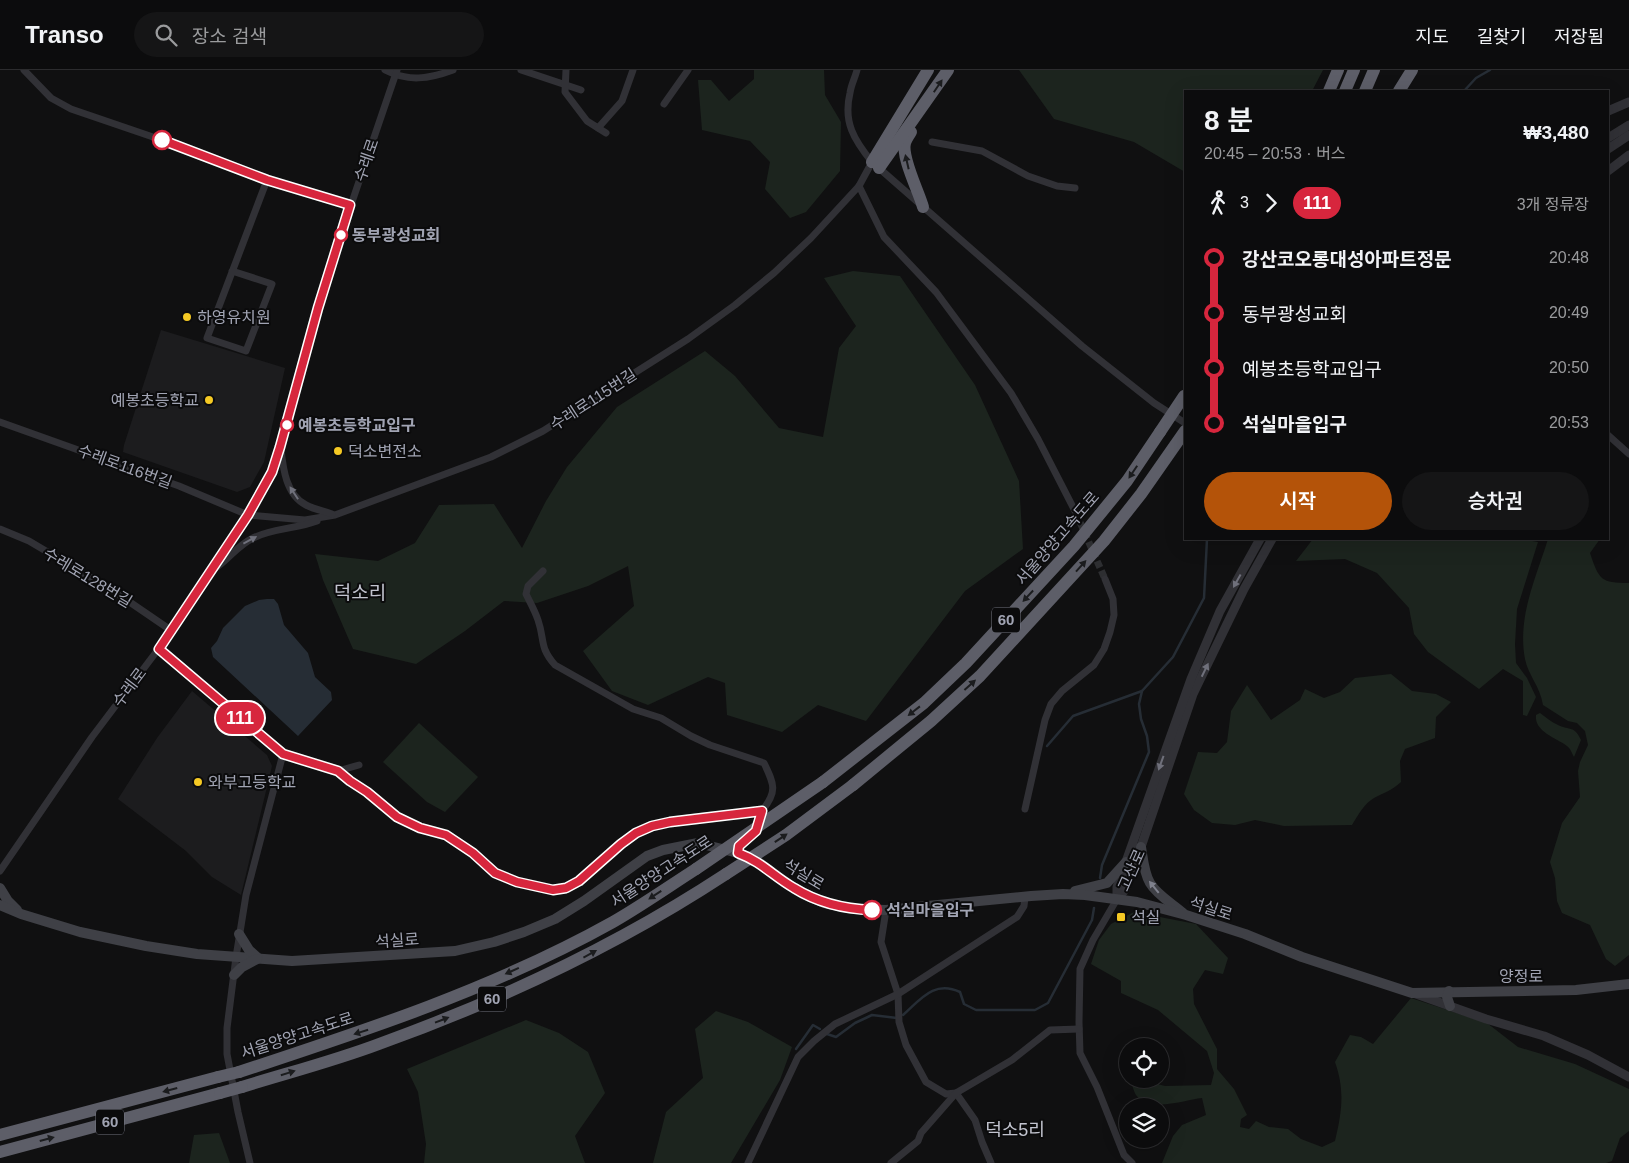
<!DOCTYPE html>
<html lang="ko">
<meta charset="utf-8">
<style>
:root{--surface:#0c0c0d;--page:#151516;--text:#f1f3f6;--muted:#9a9b9d;--line:#2c2c2e;--accent:#b45309}
body{margin:0;font-family:Helvetica,"Noto Sans KR",sans-serif;background:var(--page);color:var(--text);height:100vh;display:flex;flex-direction:column;font-size:19px;white-space:nowrap}
*{box-sizing:border-box;margin:0}
p{font-size:16px;color:var(--muted)}
.icon{flex:none;width:28px;height:28px;fill:none;stroke:currentColor;stroke-width:2;stroke-linecap:round;stroke-linejoin:round}
.map{position:relative;flex:1;overflow:hidden}
.side{position:absolute;left:1184px;top:20px;width:425px;height:450px;display:flex;flex-direction:column;background:var(--surface);border-radius:0px;box-shadow:0 5px 20px #0002,0 0 0 1px var(--line)}
.side>*{flex:none}
.badge{padding:0 10px;border-radius:16px;font-size:18px;line-height:32px}
.fabs{position:absolute;left:1119px;top:968px;display:grid;gap:10px}
.fabs a{display:grid;place-items:center;width:50px;height:50px;border-radius:50%;background:var(--surface);box-shadow:0 5px 20px #0002,0 0 0 1px var(--line);font-size:25px}
.map>.badge{position:absolute;translate:-50% -50%;box-shadow:0 0 0 2px #fff}
.legs{display:flex;align-items:center;gap:8px;height:55px;padding:0 20px;font-size:16px}
.legs p{margin-inline-start:auto}
.summary{display:flex;align-items:center;justify-content:space-between;height:85px;padding:0 20px}
h1{font-size:28px;font-weight:600;line-height:38px}
.action{display:flex;gap:10px;margin-top:auto;padding:10px 20px}
.action a{flex:1;height:58px;border-radius:30px;background:var(--accent);color:#fff;font-size:20px;font-weight:600;line-height:58px;text-align:center}
.action a+a{background:var(--page);color:var(--text)}
ul{padding:0 20px;list-style:none}
li{display:flex;align-items:center;gap:18px;height:55px;font-size:19px}
li i{display:grid;place-items:center;width:8px;height:100%;margin:0 6px;background:currentColor}
li i::after{content:'';width:12px;height:12px;margin:-6px;border:4px solid;border-radius:50%;background:var(--surface)}
li p{margin-inline-start:auto}
li:first-child i{background:linear-gradient(#0000 50%,currentColor 0)}
li:last-child i{background:linear-gradient(currentColor 50%,#0000 0)}
header{display:flex;align-items:center;gap:30px;box-sizing:border-box;height:70px;padding:0 25px;background:var(--surface);border-bottom:1px solid var(--line)}
header strong{font-size:24px}
nav{display:flex;gap:28px;margin-inline-start:auto;font-size:18px}
.search{width:350px;height:45px;background:var(--page);display:flex;align-items:center;gap:12px;box-sizing:border-box;padding:0 18px;border-radius:28px;color:var(--muted);font-size:19px}
.map>svg:first-child{display:block}
.built{fill:#1c1c1e}
.green{fill:#1c241e}
.water{fill:#262d35}
.lines{fill:none;stroke-linecap:round;stroke-linejoin:round}
.stream{stroke:#262d35;stroke-width:2.5}
.minor-tunnel{stroke:#2d2e31;stroke-width:7;stroke-dasharray:7 3.5;stroke-linecap:butt}
.minor{stroke:#313136;stroke-width:7}
.tertiary{stroke:#313136;stroke-width:9}
.secondary{stroke:#3f4046;stroke-width:10}
.motorway{stroke:#5d5e68;stroke-width:12}
.motorway-bridge{stroke:#5d5e68;stroke-width:12}
.oneway{fill:#1b1c1e}
.oneway2{fill:#6f707b}
.oneway3{fill:#7f818d}
.line-1-casing{stroke:#fff;stroke-width:11}
.line-1{stroke:#d7263d;stroke-width:8}
.stop-1-dot{fill:#fff;stroke:#d7263d;stroke-width:2.5}
.poi-dot{fill:#f5c924;stroke:#0b0b0c;stroke-width:2}
.labels{text-anchor:middle;stroke-width:4;stroke-linejoin:round;paint-order:stroke}
.shield{fill:#0b0b0c;stroke:#747681;stroke-width:1}
.shield-label{font-size:15px;font-weight:bold;fill:#a1a4b3}
.street-label{font-size:16px;fill:#a1a4b3;stroke:#0b0b0c}
.stop-label{font-size:16px;font-weight:bold;fill:#a1a4b3;stroke:#0b0b0c;text-anchor:start}
.poi-label{font-size:16px;fill:#a1a4b3;stroke:#0b0b0c;text-anchor:start}
.neighbourhood-label{font-size:18px;fill:#c2c4cf;stroke:#0b0b0c}
.quarter-label{font-size:19px;fill:#c2c4cf;stroke:#0b0b0c}
</style>
<header>
<strong>Transo</strong>
<div class="search"><svg class="icon" aria-label="search" viewBox="0 0 24 24"><circle cx="10" cy="10" r="6"/><path d="M15 15l6 6"/></svg>장소 검색</div>
<nav><a>지도</a><a>길찾기</a><a>저장됨</a></nav>
</header>
<div class="map">
<svg width="1629" height="1093" viewBox="0 0 1629 1093">
<rect width="100%" height="100%" fill="#101011"/>
<g class="built">
<path d="M161,260L285,298L264,392L250,417L237,422L123,382L124,375Z"/>
<path d="M192,621L267,685L272,696L241,825L212,807L186,781L118,729L157,668Z"/>
</g>
<g class="green">
<path d="M754,0H824L825,25L841,52L840,101L806,142L790,148L765,119L770,92L750,71L702,60L698,10H711L729,31L754,9Z"/>
<path d="M1019,0H1323L1312,21H1185V102L1134,72L1054,49Z"/>
<path d="M853,201L900,206L975,315L1019,411L1023,479L965,521L866,651L818,635L782,662L727,645L725,613L708,607L648,635L612,621L583,581L634,536L628,496L588,516L537,533L504,531L465,561L416,594L353,579L323,510L315,484L378,491L415,473L439,435L494,434L522,478L546,431L567,397L617,337L705,281L735,306L779,358L823,367L839,278L856,256L824,208Z"/>
<path d="M1313,469H1522L1538,472L1517,539L1515,574L1516,593L1527,608L1536,627L1527,646L1523,645V611L1503,599L1479,619L1428,582L1414,564L1409,538L1377,503L1345,489L1296,491Z"/>
<path d="M1548,469H1600L1590,483C1599,510 1601,513 1629,513V885L1615,896L1606,889L1590,855L1562,843L1557,831L1555,808L1550,792L1562,753L1580,727L1578,701L1580,692L1588,675L1585,661L1577,653L1568,651L1543,635C1540,616 1528,605 1525,589C1517,547 1536,508 1548,469Z"/>
<path d="M1391,604L1412,621L1436,624L1451,632L1436,647L1435,668L1405,679L1400,691L1401,712C1391,721 1385,722 1374,728C1364,734 1358,745 1352,755L1284,756L1255,750L1235,755L1212,753L1194,740L1184,724L1198,682L1217,683L1227,672L1231,641L1247,615L1271,650L1300,630L1305,619L1324,628L1340,622L1355,608Z"/>
<path d="M1540,643C1546,647 1551,652 1558,655C1570,661 1574,655 1581,670L1574,687C1572,683 1570,678 1567,676C1557,668 1534,662 1536,645Z"/>
<path d="M419,653L478,707L445,742L427,732L383,692Z"/>
<path d="M1134,842L1196,854L1228,888L1223,904L1205,900L1193,919L1194,934L1217,979V999L1234,1019L1247,1045L1241,1049L1240,1057L1249,1059L1256,1051L1269,1057L1288,1059L1301,1069L1322,1077L1335,1071C1342,1042 1345,1020 1335,992L1350,965L1361,967L1373,974L1411,928L1487,953L1518,977L1575,994L1629,1019V1061L1620,1068L1612,1091L1606,1093H1162L1173,1066L1182,1055L1206,1045L1202,1028C1184,1030 1150,1043 1136,1025C1134,1022 1132,1015 1131,1010L1146,1011L1165,1016L1211,1015L1214,1003L1207,981L1158,940L1121,923V911L1091,894L1099,870L1111,854Z"/>
<path d="M716,941L748,952L792,977L780,1010L731,1093H653L666,1042L703,1008L695,959Z"/>
<path d="M526,950L559,963L588,982L605,1023L575,1066L585,1093H424L426,1074L418,1022L407,999Z"/>
<path d="M219,1063L230,1093H189L194,1065Z"/>
</g>
<path class="water" d="M267,529H274L278,534L284,555L308,583L315,607L331,622L332,630L298,666L213,587L211,578L217,571L223,558L245,536L259,530Z"/>
<g class="lines">
<g class="stream">
<path d="M1464,21L1476,8L1490,0"/>
<path d="M1047,676L1073,646L1142,621"/>
<path d="M1100,808L1102,795L1149,682L1147,666L1141,649L1139,634L1142,621L1173,587L1204,528L1207,469"/>
<path d="M903,945C921,929 934,910 960,922L964,934L976,940H1035L1048,933L1092,850L1094,838"/>
<path d="M827,964L836,967L855,953L872,945L897,948"/>
<path d="M796,979L813,955L820,959"/>
</g>
<path class="minor-tunnel" d="M1076,443L1105,509"/>
<g class="minor">
<path d="M24,0L51,28L71,39L191,80L267,110L351,135"/>
<path d="M385,0C408,12 429,9 453,0"/>
<path d="M521,0L581,20"/>
<path d="M566,0L565,22L587,51L606,63"/>
<path d="M857,0C855,8 851,15 850,23C843,52 854,70 872,92L1082,276L1154,333L1185,353"/>
<path d="M664,34L688,0"/>
<path d="M598,58L622,31L633,0"/>
<path d="M932,72L982,81L1028,106L1057,116L1075,118"/>
<path d="M859,116L884,167L936,222L1011,323L1038,369L1076,443"/>
<path d="M232,201L272,214L246,281L207,268L267,110"/>
<path d="M0,352L179,416L248,445L305,450L335,445L491,387L543,361L688,269L735,235L774,203L811,168L859,116L872,92"/>
<path d="M1608,365L1629,384"/>
<path d="M281,379C283,398 286,425 306,435C314,439 323,441 332,444"/>
<path d="M0,459L29,471L115,522L172,561"/>
<path d="M217,497C231,487 237,476 253,468C273,458 296,459 317,451"/>
<path d="M543,501L528,516L526,524C530,532 535,541 538,550C545,570 539,577 555,595L633,639L661,648L691,666L710,675L764,693C774,714 778,721 762,741"/>
<path d="M159,579L283,684L338,701L359,695"/>
<path d="M338,701C348,709 359,715 369,723C382,733 393,746 408,753C420,760 436,759 447,766C457,771 468,778 475,785C482,791 488,799 495,803C509,813 548,822 564,818C586,812 614,776 636,763C666,746 727,744 762,741L758,755"/>
<path d="M1025,739L1045,650L1051,634L1062,621L1094,595L1104,579L1110,562L1114,545L1113,529L1105,509"/>
<path d="M0,801L92,667L172,561L248,445L271,402L280,377L318,238L351,135L397,0"/>
<path d="M1117,829L1093,870L1080,899L1079,952L1080,983L1097,1017L1124,1085L1132,1093"/>
<path d="M886,840L881,872L898,924L899,952L906,975L926,1012L946,1024L956,1023L975,1050L982,1072L991,1093"/>
<path d="M250,1093L238,1042L227,984V958L236,887L246,825L283,684"/>
<path d="M748,1093L798,987L814,971L835,954L898,924L1017,847L1024,836L1025,827"/>
<path d="M891,1093L918,1071L921,1063L956,1023L1012,990L1050,960L1079,959"/>
</g>
<g class="tertiary">
<path d="M1608,41L1629,32"/>
<path d="M1608,68L1629,55"/>
<path d="M1608,79L1629,65"/>
<path d="M1608,101L1629,85"/>
<path d="M1117,829L1125,820L1141,777L1193,624L1244,519L1272,469"/>
<path d="M1117,829V817L1191,609L1220,541L1260,469"/>
<path d="M1416,924L1486,949L1544,966L1588,985L1629,1007"/>
</g>
<g class="secondary">
<path d="M1141,777C1143,789 1144,803 1150,813C1157,825 1173,834 1183,843"/>
<path d="M0,818L8,831L17,840"/>
<path d="M1075,821L1107,813L1126,792"/>
<path d="M0,835L21,844L80,862L146,876L197,884L292,891L455,881L494,872L524,862L555,849L584,831L647,786L663,780L698,773L738,783L754,789L794,818L824,833L854,839L886,840L1031,826L1063,824L1085,825L1137,832L1186,845L1245,864L1302,887L1412,923L1576,920L1629,914"/>
<path d="M239,864L249,880L258,888"/>
<path d="M234,905L242,897L257,889"/>
<path d="M1449,921L1447,927L1450,936"/>
</g>
<g class="motorway">
<path d="M1329,21L1338,0"/>
<path d="M1345,21L1354,0"/>
<path d="M1365,21L1374,0"/>
<path d="M1399,21L1412,0"/>
<path d="M911,62C909,65 906,69 905,73C901,87 919,122 923,137"/>
<path d="M872,92L928,0"/>
<path d="M879,98L948,0"/>
<path d="M823,712L924,633L966,593L1074,476L1127,411L1160,362"/>
<path d="M853,715L931,651L980,606L1104,471L1141,424L1185,361"/>
<path d="M239,1002C367,960 495,918 613,852C641,836 668,817 696,799"/>
<path d="M242,1017C287,1003 334,991 379,974C501,930 618,875 726,804"/>
<path d="M0,1065L218,1007"/>
<path d="M0,1082L220,1023"/>
</g>
<g class="motorway-bridge">
<path d="M1160,362L1184,326"/>
<path d="M696,799L823,712"/>
<path d="M726,804L786,765L853,715"/>
<path d="M218,1007L239,1002"/>
<path d="M220,1023L242,1017"/>
</g>
</g>
<defs><path id="oneway-solid" d="M-6-.8H1V-3.2L6.5 0L1 3.2V.8H-6Z" transform="scale(1.25)"/></defs>
<g class="oneway">
<use href="#oneway-solid" transform="translate(938 16) rotate(-56)"/>
<use href="#oneway-solid" transform="translate(907 92) rotate(-103)"/>
<use href="#oneway-solid" transform="translate(1133 402) rotate(124)"/>
<use href="#oneway-solid" transform="translate(1081 496) rotate(-48)"/>
<use href="#oneway-solid" transform="translate(1028 526) rotate(133)"/>
<use href="#oneway-solid" transform="translate(970 615) rotate(-42)"/>
<use href="#oneway-solid" transform="translate(914 641) rotate(142)"/>
<use href="#oneway-solid" transform="translate(781 768) rotate(-34)"/>
<use href="#oneway-solid" transform="translate(655 825) rotate(147)"/>
<use href="#oneway-solid" transform="translate(590 884) rotate(-29)"/>
<use href="#oneway-solid" transform="translate(512 901) rotate(156)"/>
<use href="#oneway-solid" transform="translate(442 950) rotate(-21)"/>
<use href="#oneway-solid" transform="translate(361 962) rotate(162)"/>
<use href="#oneway-solid" transform="translate(288 1003) rotate(-17)"/>
<use href="#oneway-solid" transform="translate(170 1020) rotate(165)"/>
<use href="#oneway-solid" transform="translate(47 1069) rotate(-15)"/>
</g>
<g class="oneway2">
<use href="#oneway-solid" transform="translate(294 423) rotate(-123)"/>
<use href="#oneway-solid" transform="translate(250 470) rotate(-28)"/>
<use href="#oneway-solid" transform="translate(1237 511) rotate(119)"/>
<use href="#oneway-solid" transform="translate(1205 600) rotate(-64)"/>
<use href="#oneway-solid" transform="translate(1161 693) rotate(110)"/>
</g>
<use class="oneway3" href="#oneway-solid" transform="translate(1154 817) rotate(-129)"/>
<g class="lines">
<defs>
<path id="line-1" d="M162,70L267,110L350,135L318,238L280,377L272,402L248,445L159,579L283,684L338,701L350,711L367,722L397,747L420,758L446,765L473,783L495,803L517,812L553,820L566,818L579,811L621,774L636,763L652,756L670,752L762,741L756,761L739,776L738,783C762,792 773,806 794,818C818,833 844,839 872,840"/>
</defs>
<use href="#line-1" class="line-1-casing"/>
<use href="#line-1" class="line-1"/>
</g>
<g class="stop-1-dot">
<circle cx="162" cy="70" r="9"/>
<circle cx="341" cy="165" r="6"/>
<circle cx="287" cy="355" r="6"/>
<circle cx="872" cy="840" r="9"/>
</g>
<g class="poi-dot">
<circle cx="187" cy="247" r="5"/>
<circle cx="209" cy="330" r="5"/>
<circle cx="338" cy="381" r="5"/>
<circle cx="198" cy="712" r="5"/>
<rect x="1116" y="842" width="10" height="10" rx="2.5"/>
</g>
<g class="labels">
<g class="shield">
<rect x="992" y="537.5" width="28" height="25" rx="4"/>
<rect x="478" y="916.5" width="28" height="25" rx="4"/>
<rect x="96" y="1039.5" width="28" height="25" rx="4"/>
</g>
<g class="shield-label">
<text x="1006" y="555">60</text>
<text x="492" y="934">60</text>
<text x="110" y="1057">60</text>
</g>
<g class="street-label">
<text transform="translate(366 90) rotate(-71)" y="6">수레로</text>
<text transform="translate(593 329) rotate(-33)" y="6">수레로115번길</text>
<text transform="translate(125 396) rotate(20)" y="6">수레로116번길</text>
<text transform="translate(1057 468) rotate(-49)" y="6">서울양양고속도로</text>
<text transform="translate(88 507) rotate(31)" y="6">수레로128번길</text>
<text transform="translate(129 617) rotate(-53)" y="6">수레로</text>
<text transform="translate(1131 800) rotate(-66)" y="6">고산로</text>
<text transform="translate(661 801) rotate(-33)" y="6">서울양양고속도로</text>
<text transform="translate(804 804) rotate(31)" y="6">석실로</text>
<text transform="translate(1211 838) rotate(18)" y="6">석실로</text>
<text transform="translate(397 870) rotate(-4)" y="6">석실로</text>
<text x="1521" y="912">양정로</text>
<text transform="translate(297 965) rotate(-18)" y="6">서울양양고속도로</text>
</g>
<g class="stop-label">
<text x="352" y="171">동부광성교회</text>
<text x="298" y="361">예봉초등학교입구</text>
<text x="886" y="846">석실마을입구</text>
</g>
<g class="poi-label">
<text x="197" y="253">하영유치원</text>
<text x="199" y="336" text-anchor="end">예봉초등학교</text>
<text x="348" y="387">덕소변전소</text>
<text x="208" y="718">와부고등학교</text>
<text x="1131" y="853">석실</text>
</g>
<g class="neighbourhood-label">
<text x="1015" y="1066">덕소5리</text>
</g>
<g class="quarter-label">
<text x="360" y="529">덕소리</text>
</g>
</g>
</svg>
<div class="fabs">
<a><svg class="icon" aria-label="locate" viewBox="0 0 24 24"><circle cx="12" cy="12" r="6"/><path d="M12 2v4M12 18v4M2 12h4M18 12h4"/></svg></a>
<a><svg class="icon" aria-label="layers" viewBox="0 0 24 24"><path d="M12 4l9 5-9 5-9-5zM3 14l9 5 9-5"/></svg></a>
</div>
<b class="badge" style="left:240px;top:648px;background:#d7263d;color:#fff">111</b>
<section class="side">
<div class="summary"><div><h1>8 분</h1><p>20:45 – 20:53 · 버스</p></div><b>₩3,480</b></div>
<div class="legs"><svg class="icon" aria-label="walk" viewBox="0 0 24 24"><circle cx="13" cy="4" r="2"/><path d="M13 8l-2 6 4 7M11 14l-3 7M7 12l3-4h3l4 4"/></svg>3<svg class="icon" aria-label="forward" viewBox="0 0 24 24"><path d="M9 5l7 7-7 7"/></svg><b class="badge" style="background:#d7263d;color:#fff">111</b><p>3개 정류장</p></div>
<ul>
<li><i style="color:#d7263d"></i><b>강산코오롱대성아파트정문</b><p>20:48</p></li>
<li><i style="color:#d7263d"></i><span>동부광성교회</span><p>20:49</p></li>
<li><i style="color:#d7263d"></i><span>예봉초등학교입구</span><p>20:50</p></li>
<li><i style="color:#d7263d"></i><b>석실마을입구</b><p>20:53</p></li>
</ul>
<div class="action"><a>시작</a><a>승차권</a></div>
</section>
</div>
